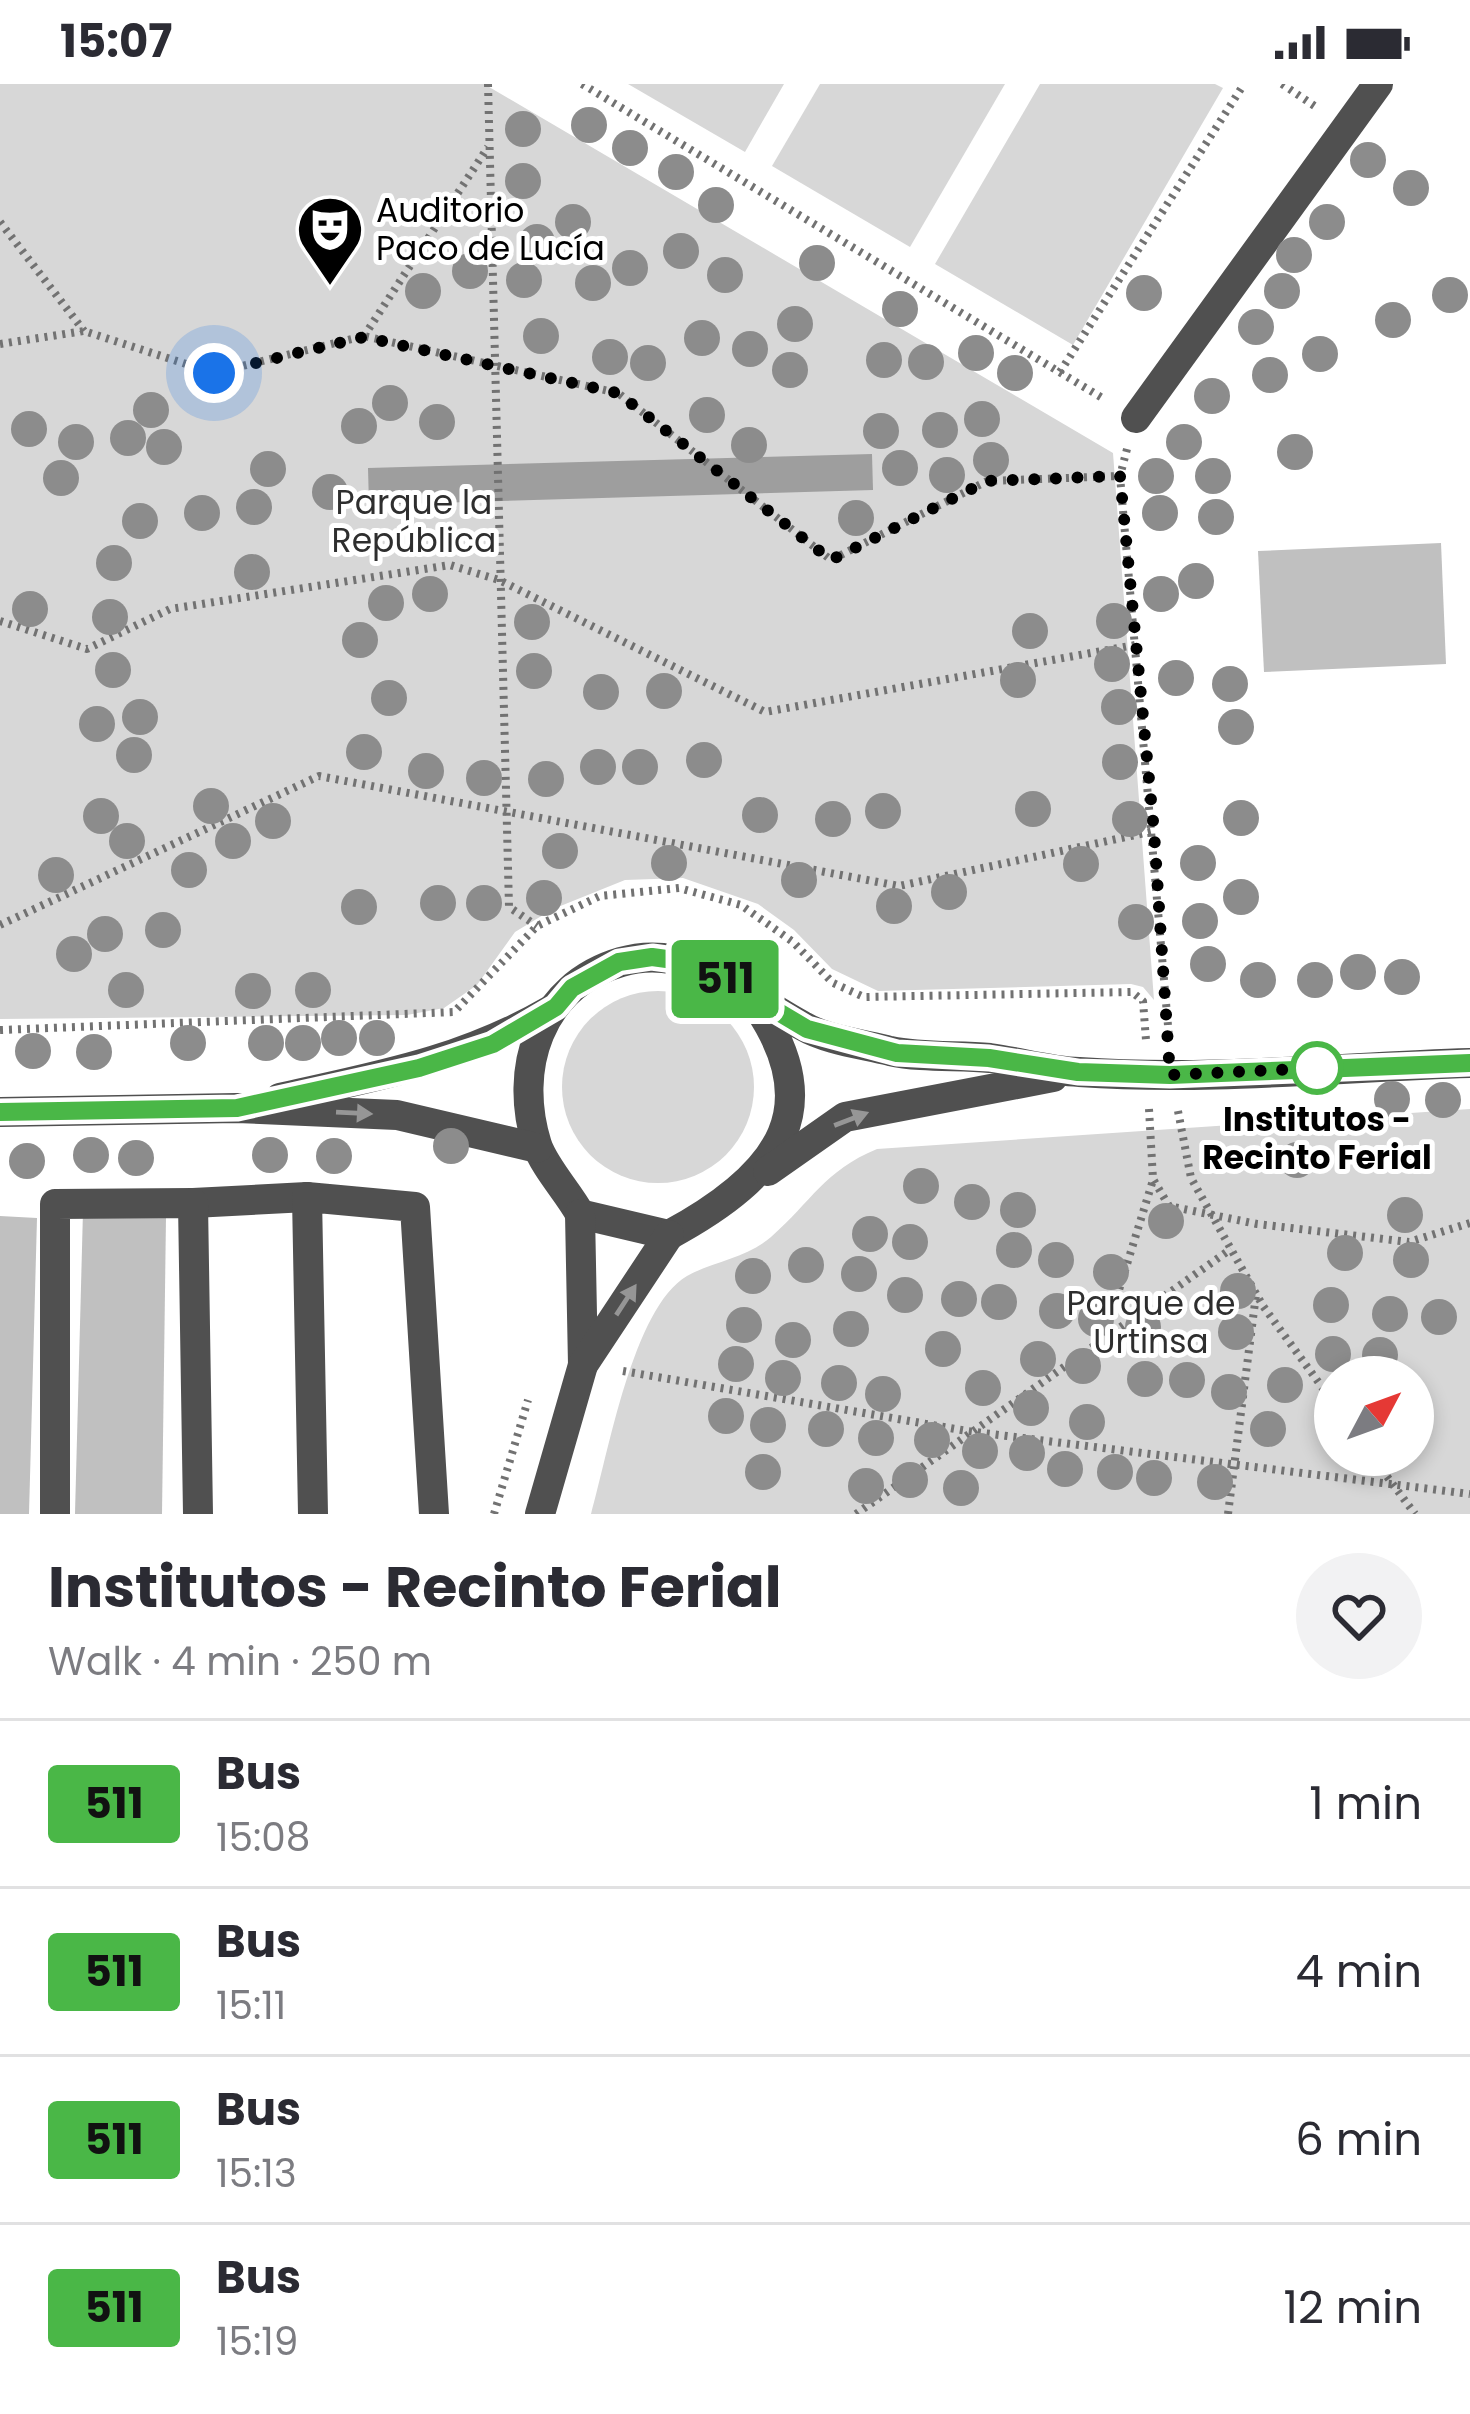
<!DOCTYPE html>
<meta charset="utf-8">
<style>
:root{--surface:#fff;--page:#f2f2f3;--text:#2b2b33;--muted:#7c7c81;--line:#e1e1e2}
body{margin:0;font-family:Poppins,sans-serif;background:var(--page);color:var(--text);height:100vh;display:flex;flex-direction:column;font-size:45px;white-space:nowrap}
*{box-sizing:border-box;margin:0}
p{font-size:39px;color:var(--muted)}
.icon{flex:none;width:66px;height:66px;fill:none;stroke:currentColor;stroke-width:2;stroke-linecap:round;stroke-linejoin:round}
.map{position:relative;height:1430px;overflow:hidden}
.drawer{display:flex;flex-direction:column;background:var(--surface);flex:1}
.drawer>*{flex:none}
.badge{padding:0 24px;border-radius:9px;font-size:42px;line-height:78px}
.needle{width:78px;rotate:49deg}
.fabs{position:absolute;left:1314px;top:1272px;display:grid;gap:24px}
.fabs a{display:grid;place-items:center;width:120px;height:120px;border-radius:50%;background:var(--surface);box-shadow:0 6px 18px #0003;font-size:60px}
.you{position:absolute;width:60px;height:60px;margin:-30px;border:9px solid #fff;border-radius:50%;background:#1a73e8;box-shadow:0 0 0 18px #1a73e833}
.map>.badge{position:absolute;translate:-50% -50%;box-shadow:0 0 0 6px #fff}
.round{display:grid;place-items:center;flex:none;width:126px;height:126px;border-radius:63px;background:var(--page)}
.head{display:flex;align-items:center;justify-content:space-between;height:204px;padding:0 48px}
h1{font-size:57px;font-weight:700;line-height:90px}
ul{padding:0;list-style:none}
li{display:flex;align-items:center;gap:36px;height:168px;padding:0 48px;border-top:3px solid var(--line)}
li div{flex:1}
li b{display:block;font-size:45px}
li em{font-style:normal}
li .badge{min-width:132px;font-weight:700;text-align:center}
.status{display:flex;justify-content:space-between;align-items:center;height:84px;padding:0 60px;background:var(--surface);direction:ltr}
.status svg{height:33px;fill:currentColor}
.map>svg:first-child{display:block}
.green{fill:#d7d7d7;fill-rule:evenodd}
.water{fill:#9e9e9e}
.building{fill:#c0c0c0}
.lines{fill:none;stroke-linecap:round;stroke-linejoin:round}
.path{stroke:#727272;stroke-width:8;stroke-dasharray:3 6;stroke-linecap:butt}
.minor{stroke:#505050;stroke-width:30}
.tree{fill:#8c8c8c}
.oneway{fill:#969696}
.line-casing{stroke:#fff;stroke-width:27}
.line{stroke:#4ab747;stroke-width:18}
.walk{stroke:#000;stroke-width:12;stroke-dasharray:0 21.6}
.stop-dot{fill:#fff;stroke:#4ab747;stroke-width:6}
.labels{text-anchor:middle;stroke-width:10;stroke-linejoin:round;paint-order:stroke}
.poi-label{font-size:33px;fill:#000;stroke:#fff;text-anchor:start}
.park-label{font-size:33px;fill:#2e2e2e;stroke:#fff}
.stop-label{font-size:33px;font-weight:bold;fill:#000;stroke:#fff}
</style>
<div class="status"><b>15:07</b><svg viewBox="0 0 49 12"><path d="M0 12V9h3v3zM5 12V6h3v6zM10 12V3h3v9zM15 12V0h3v12zM26 1h20v11H26zM47 4h2v5h-2z"/></svg></div>
<div class="map">
<svg width="1470" height="1430" viewBox="0 0 1470 1430">
<rect width="100%" height="100%" fill="#fff"/>
<g class="green">
<path d="M0,0H484L1113,369L1154,916L1143,903L1131,900L878,907L832,885L794,846L758,820L683,794L625,796L553,825L515,848L477,901L444,924L407,931L0,935Z"/>
<path d="M628,0H784L745,68Z"/>
<path d="M820,0H1005L910,163L772,82Z"/>
<path d="M1040,0H1215L1223,4L1073,261L935,180Z"/>
<circle cx="658" cy="1003" r="96"/>
<path d="M1470,1025V1430H591C608,1371 633,1223 687,1192C714,1177 747,1174 771,1153C812,1117 824,1087 877,1065ZM1335,1293H1413V1371H1335Z"/>
</g>
<path class="water" d="M872,370L873,406L369,421L368,384Z"/>
<g class="building">
<path d="M1441,459L1446,580L1264,588L1258,467Z"/>
<path d="M83,1127L166,1132L162,1430H75Z"/>
<path d="M0,1132L37,1134L29,1430H0Z"/>
</g>
<g class="lines">
<g class="path">
<path d="M488,0L509,823L537,842"/>
<path d="M582,0L1104,315"/>
<path d="M1282,0L1316,23"/>
<path d="M0,138L84,247"/>
<path d="M364,252L488,63"/>
<path d="M0,260L84,247L214,289L364,252L618,309L831,476L987,397L1120,392"/>
<path d="M1060,288L1244,0"/>
<path d="M1127,365L1120,392L1169,953"/>
<path d="M0,537L87,565L170,525L450,481L499,496L765,628L1135,561"/>
<path d="M0,841L319,692L899,802L1154,747"/>
<path d="M0,946L454,928L537,842L600,812L679,804L741,821L793,858L833,899L864,913L1132,908L1143,917L1146,956"/>
<path d="M1149,1025L1153,1095L1169,1122L1257,1140L1409,1158L1470,1139"/>
<path d="M1178,1027L1191,1094L1263,1222L1335,1321"/>
<path d="M1106,1248L1153,1096"/>
<path d="M623,1287L967,1347L1470,1410"/>
<path d="M1371,1371L1415,1430"/>
<path d="M494,1430L528,1316"/>
<path d="M856,1430L1231,1165"/>
<path d="M1228,1430L1256,1211"/>
</g>
<g class="minor">
<path d="M1136,334L1378,0"/>
<path d="M747,908C834,1022 780,1091 669,1151L580,1130C568,1108 545,1084 537,1061C513,985 539,902 621,878C691,857 746,912 803,942C827,956 862,960 890,967C922,974 957,971 990,974C1020,978 1049,987 1079,988C1209,997 1340,983 1470,979"/>
<path d="M280,1014C378,992 463,977 551,926"/>
<path d="M0,1028L237,1024L397,1031L537,1064"/>
<path d="M768,1087L845,1033L1053,993"/>
<path d="M193,1119L307,1113"/>
<path d="M580,1130L583,1281"/>
<path d="M55,1430V1120L193,1119L198,1430"/>
<path d="M313,1430L307,1113L415,1123L434,1430"/>
<path d="M540,1430L583,1281L669,1151"/>
</g>
</g>
<g class="tree">
<circle cx="589" cy="41" r="18"/>
<circle cx="523" cy="45" r="18"/>
<circle cx="630" cy="64" r="18"/>
<circle cx="1368" cy="76" r="18"/>
<circle cx="676" cy="88" r="18"/>
<circle cx="523" cy="97" r="18"/>
<circle cx="1411" cy="104" r="18"/>
<circle cx="716" cy="121" r="18"/>
<circle cx="573" cy="138" r="18"/>
<circle cx="1327" cy="138" r="18"/>
<circle cx="537" cy="158" r="18"/>
<circle cx="681" cy="167" r="18"/>
<circle cx="1294" cy="171" r="18"/>
<circle cx="817" cy="179" r="18"/>
<circle cx="630" cy="184" r="18"/>
<circle cx="470" cy="187" r="18"/>
<circle cx="725" cy="191" r="18"/>
<circle cx="524" cy="196" r="18"/>
<circle cx="593" cy="199" r="18"/>
<circle cx="423" cy="207" r="18"/>
<circle cx="1282" cy="207" r="18"/>
<circle cx="1144" cy="209" r="18"/>
<circle cx="1450" cy="211" r="18"/>
<circle cx="900" cy="225" r="18"/>
<circle cx="1393" cy="236" r="18"/>
<circle cx="795" cy="240" r="18"/>
<circle cx="1256" cy="243" r="18"/>
<circle cx="541" cy="252" r="18"/>
<circle cx="702" cy="254" r="18"/>
<circle cx="750" cy="265" r="18"/>
<circle cx="976" cy="269" r="18"/>
<circle cx="1320" cy="270" r="18"/>
<circle cx="610" cy="273" r="18"/>
<circle cx="884" cy="276" r="18"/>
<circle cx="926" cy="278" r="18"/>
<circle cx="648" cy="279" r="18"/>
<circle cx="790" cy="286" r="18"/>
<circle cx="1015" cy="289" r="18"/>
<circle cx="1270" cy="291" r="18"/>
<circle cx="1212" cy="312" r="18"/>
<circle cx="390" cy="319" r="18"/>
<circle cx="151" cy="326" r="18"/>
<circle cx="707" cy="331" r="18"/>
<circle cx="982" cy="335" r="18"/>
<circle cx="437" cy="338" r="18"/>
<circle cx="359" cy="342" r="18"/>
<circle cx="29" cy="345" r="18"/>
<circle cx="940" cy="346" r="18"/>
<circle cx="881" cy="347" r="18"/>
<circle cx="128" cy="354" r="18"/>
<circle cx="76" cy="358" r="18"/>
<circle cx="1184" cy="358" r="18"/>
<circle cx="749" cy="361" r="18"/>
<circle cx="164" cy="363" r="18"/>
<circle cx="1295" cy="368" r="18"/>
<circle cx="991" cy="376" r="18"/>
<circle cx="900" cy="384" r="18"/>
<circle cx="268" cy="385" r="18"/>
<circle cx="947" cy="391" r="18"/>
<circle cx="1156" cy="392" r="18"/>
<circle cx="1213" cy="392" r="18"/>
<circle cx="61" cy="394" r="18"/>
<circle cx="330" cy="408" r="18"/>
<circle cx="254" cy="423" r="18"/>
<circle cx="202" cy="429" r="18"/>
<circle cx="1160" cy="429" r="18"/>
<circle cx="1216" cy="433" r="18"/>
<circle cx="856" cy="434" r="18"/>
<circle cx="140" cy="437" r="18"/>
<circle cx="114" cy="479" r="18"/>
<circle cx="252" cy="488" r="18"/>
<circle cx="1196" cy="497" r="18"/>
<circle cx="430" cy="510" r="18"/>
<circle cx="1161" cy="510" r="18"/>
<circle cx="386" cy="519" r="18"/>
<circle cx="30" cy="525" r="18"/>
<circle cx="110" cy="533" r="18"/>
<circle cx="1114" cy="537" r="18"/>
<circle cx="532" cy="538" r="18"/>
<circle cx="1030" cy="547" r="18"/>
<circle cx="360" cy="556" r="18"/>
<circle cx="1112" cy="580" r="18"/>
<circle cx="113" cy="586" r="18"/>
<circle cx="534" cy="587" r="18"/>
<circle cx="1176" cy="594" r="18"/>
<circle cx="1018" cy="596" r="18"/>
<circle cx="1230" cy="600" r="18"/>
<circle cx="664" cy="607" r="18"/>
<circle cx="601" cy="608" r="18"/>
<circle cx="389" cy="614" r="18"/>
<circle cx="1119" cy="623" r="18"/>
<circle cx="140" cy="633" r="18"/>
<circle cx="97" cy="640" r="18"/>
<circle cx="1236" cy="643" r="18"/>
<circle cx="364" cy="668" r="18"/>
<circle cx="134" cy="671" r="18"/>
<circle cx="704" cy="676" r="18"/>
<circle cx="1120" cy="678" r="18"/>
<circle cx="598" cy="683" r="18"/>
<circle cx="640" cy="683" r="18"/>
<circle cx="426" cy="687" r="18"/>
<circle cx="484" cy="694" r="18"/>
<circle cx="546" cy="695" r="18"/>
<circle cx="211" cy="722" r="18"/>
<circle cx="1033" cy="725" r="18"/>
<circle cx="883" cy="727" r="18"/>
<circle cx="760" cy="731" r="18"/>
<circle cx="101" cy="732" r="18"/>
<circle cx="1241" cy="734" r="18"/>
<circle cx="833" cy="735" r="18"/>
<circle cx="1130" cy="735" r="18"/>
<circle cx="273" cy="737" r="18"/>
<circle cx="127" cy="757" r="18"/>
<circle cx="233" cy="757" r="18"/>
<circle cx="560" cy="767" r="18"/>
<circle cx="669" cy="779" r="18"/>
<circle cx="1198" cy="779" r="18"/>
<circle cx="1081" cy="780" r="18"/>
<circle cx="189" cy="786" r="18"/>
<circle cx="56" cy="791" r="18"/>
<circle cx="799" cy="796" r="18"/>
<circle cx="949" cy="808" r="18"/>
<circle cx="1241" cy="813" r="18"/>
<circle cx="544" cy="814" r="18"/>
<circle cx="438" cy="819" r="18"/>
<circle cx="484" cy="819" r="18"/>
<circle cx="894" cy="822" r="18"/>
<circle cx="359" cy="823" r="18"/>
<circle cx="1200" cy="837" r="18"/>
<circle cx="1136" cy="838" r="18"/>
<circle cx="163" cy="846" r="18"/>
<circle cx="105" cy="850" r="18"/>
<circle cx="74" cy="870" r="18"/>
<circle cx="1208" cy="880" r="18"/>
<circle cx="1358" cy="888" r="18"/>
<circle cx="1402" cy="893" r="18"/>
<circle cx="1258" cy="896" r="18"/>
<circle cx="1315" cy="896" r="18"/>
<circle cx="126" cy="906" r="18"/>
<circle cx="313" cy="906" r="18"/>
<circle cx="253" cy="907" r="18"/>
<circle cx="339" cy="954" r="18"/>
<circle cx="377" cy="954" r="18"/>
<circle cx="188" cy="959" r="18"/>
<circle cx="266" cy="959" r="18"/>
<circle cx="303" cy="959" r="18"/>
<circle cx="33" cy="967" r="18"/>
<circle cx="94" cy="968" r="18"/>
<circle cx="1392" cy="1015" r="18"/>
<circle cx="1443" cy="1016" r="18"/>
<circle cx="451" cy="1062" r="18"/>
<circle cx="91" cy="1071" r="18"/>
<circle cx="270" cy="1071" r="18"/>
<circle cx="334" cy="1072" r="18"/>
<circle cx="136" cy="1074" r="18"/>
<circle cx="1297" cy="1076" r="18"/>
<circle cx="27" cy="1077" r="18"/>
<circle cx="921" cy="1102" r="18"/>
<circle cx="972" cy="1118" r="18"/>
<circle cx="1018" cy="1126" r="18"/>
<circle cx="1405" cy="1131" r="18"/>
<circle cx="1166" cy="1137" r="18"/>
<circle cx="870" cy="1150" r="18"/>
<circle cx="910" cy="1158" r="18"/>
<circle cx="1014" cy="1166" r="18"/>
<circle cx="1345" cy="1169" r="18"/>
<circle cx="1056" cy="1176" r="18"/>
<circle cx="1411" cy="1176" r="18"/>
<circle cx="806" cy="1181" r="18"/>
<circle cx="1111" cy="1188" r="18"/>
<circle cx="859" cy="1190" r="18"/>
<circle cx="753" cy="1192" r="18"/>
<circle cx="1238" cy="1207" r="18"/>
<circle cx="905" cy="1211" r="18"/>
<circle cx="959" cy="1215" r="18"/>
<circle cx="999" cy="1218" r="18"/>
<circle cx="1331" cy="1221" r="18"/>
<circle cx="1057" cy="1227" r="18"/>
<circle cx="1390" cy="1230" r="18"/>
<circle cx="1439" cy="1233" r="18"/>
<circle cx="1096" cy="1235" r="18"/>
<circle cx="744" cy="1241" r="18"/>
<circle cx="1143" cy="1243" r="18"/>
<circle cx="851" cy="1245" r="18"/>
<circle cx="1236" cy="1248" r="18"/>
<circle cx="793" cy="1256" r="18"/>
<circle cx="943" cy="1265" r="18"/>
<circle cx="1333" cy="1270" r="18"/>
<circle cx="1380" cy="1271" r="18"/>
<circle cx="1038" cy="1275" r="18"/>
<circle cx="736" cy="1280" r="18"/>
<circle cx="1083" cy="1282" r="18"/>
<circle cx="783" cy="1294" r="18"/>
<circle cx="1145" cy="1295" r="18"/>
<circle cx="1187" cy="1296" r="18"/>
<circle cx="839" cy="1299" r="18"/>
<circle cx="1285" cy="1301" r="18"/>
<circle cx="983" cy="1304" r="18"/>
<circle cx="1229" cy="1308" r="18"/>
<circle cx="883" cy="1310" r="18"/>
<circle cx="1031" cy="1324" r="18"/>
<circle cx="726" cy="1332" r="18"/>
<circle cx="1087" cy="1338" r="18"/>
<circle cx="768" cy="1341" r="18"/>
<circle cx="826" cy="1345" r="18"/>
<circle cx="1268" cy="1345" r="18"/>
<circle cx="876" cy="1354" r="18"/>
<circle cx="932" cy="1356" r="18"/>
<circle cx="980" cy="1367" r="18"/>
<circle cx="1027" cy="1369" r="18"/>
<circle cx="1065" cy="1385" r="18"/>
<circle cx="763" cy="1388" r="18"/>
<circle cx="1115" cy="1388" r="18"/>
<circle cx="1154" cy="1394" r="18"/>
<circle cx="910" cy="1396" r="18"/>
<circle cx="1215" cy="1398" r="18"/>
<circle cx="866" cy="1402" r="18"/>
<circle cx="961" cy="1404" r="18"/>
</g>
<defs><path id="oneway-solid" d="M-6-.8H1V-3.2L6.5 0L1 3.2V.8H-6Z" transform="scale(3)"/></defs>
<g class="oneway">
<use href="#oneway-solid" transform="translate(354 1029) rotate(3)"/>
<use href="#oneway-solid" transform="translate(851 1035) rotate(-21)"/>
<use href="#oneway-solid" transform="translate(626 1216) rotate(-57)"/>
</g>
<g class="lines">
<defs>
<path id="line" d="M0,1028L237,1024L419,984L493,960L556,923L572,904L619,878L652,873L696,879L807,945L897,969L989,974L1078,988L1170,991L1470,979"/>
</defs>
<use href="#line" class="line-casing"/>
<use href="#line" class="line"/>
<path class="walk" d="M214,289L364,253L618,309L831,476L987,397L1120,392L1154,747L1170,991L1317,984"/>
</g>
<defs>
<symbol id="theatre-pin" viewBox="-11 -11 22 30"><path d="M0 17L-7.5 6A9.5 9.5 0 1 1 7.5 6Z" fill="#000" stroke="#fff"/><path d="M-5-5.5Q0-4 5-5.5V0Q5 5 0 6Q-5 5-5 0ZM-3.3-2.5H-1v1.5H-3.3ZM1-2.5H3.3v1.5H1ZM-2.8 1Q0 5.5 2.8 1Z" fill="#fff"/></symbol>
</defs>
<g fill-rule="evenodd">
<use href="#theatre-pin" x="292" y="107" width="76" height="104"/>
</g>
<circle class="stop-dot" cx="1317" cy="984" r="24"/>
<g class="labels">
<g class="poi-label">
<text x="376" y="138">Auditorio<tspan x="376" dy="38">Paco de Lucía</tspan></text>
</g>
<g class="park-label">
<text x="414" y="430">Parque la<tspan x="414" dy="38">República</tspan></text>
<text x="1151" y="1231">Parque de<tspan x="1151" dy="38">Urtinsa</tspan></text>
</g>
<g class="stop-label">
<text x="1317" y="1047">Institutos -<tspan x="1317" dy="38">Recinto Ferial</tspan></text>
</g>
</g>
</svg>
<div class="fabs">
<a><svg class="needle" viewBox="-14 -14 28 28"><path d="M0-13l5 13h-10z" fill="#e53935"/><path d="M0 13l5-13h-10z" fill="#7c7c81"/></svg></a>
</div>
<div class="you" style="left:214px;top:289px"></div>
<b class="badge" style="left:725px;top:895px;background:#4ab747;color:#111">511</b>
</div>
<section class="drawer">
<div class="head"><div><h1>Institutos - Recinto Ferial</h1><p>Walk · 4 min · 250 m</p></div><a class="round"><svg class="icon" aria-label="heart" viewBox="0 0 24 24"><path d="M12 20l-8-8c-3-5 5-10 8-4 3-6 11-1 8 4z"/></svg></a></div>
<ul>
<li><span class="badge" style="background:#4ab747;color:#111">511</span><div><b>Bus</b><p>15:08</p></div><em>1 min</em></li>
<li><span class="badge" style="background:#4ab747;color:#111">511</span><div><b>Bus</b><p>15:11</p></div><em>4 min</em></li>
<li><span class="badge" style="background:#4ab747;color:#111">511</span><div><b>Bus</b><p>15:13</p></div><em>6 min</em></li>
<li><span class="badge" style="background:#4ab747;color:#111">511</span><div><b>Bus</b><p>15:19</p></div><em>12 min</em></li>
</ul>
</section>
